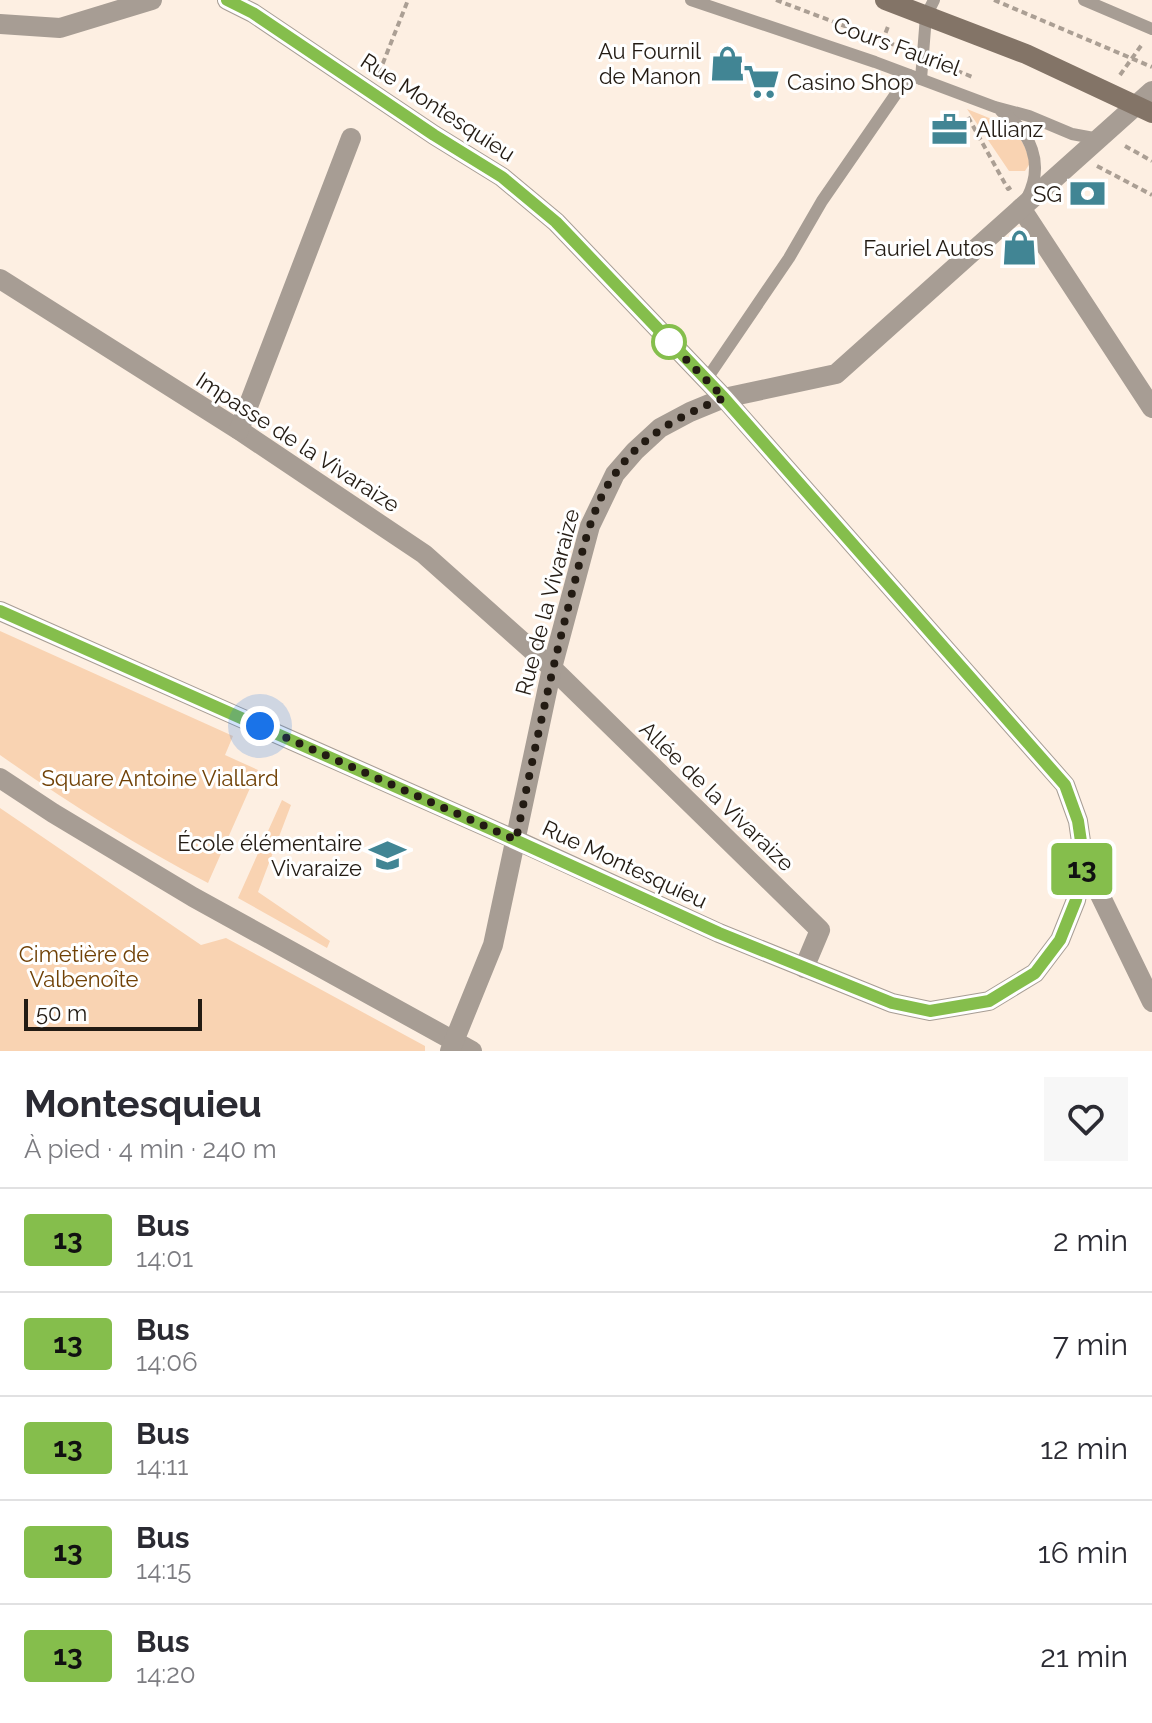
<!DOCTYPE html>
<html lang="fr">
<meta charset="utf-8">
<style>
:root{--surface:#fff;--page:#f7f7f7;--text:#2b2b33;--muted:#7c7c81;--line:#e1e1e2}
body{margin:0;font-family:Raleway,sans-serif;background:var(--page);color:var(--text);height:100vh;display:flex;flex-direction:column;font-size:30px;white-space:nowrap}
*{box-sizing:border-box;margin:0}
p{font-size:26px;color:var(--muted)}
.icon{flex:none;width:44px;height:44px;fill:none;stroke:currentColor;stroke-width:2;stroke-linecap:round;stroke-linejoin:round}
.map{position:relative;height:1051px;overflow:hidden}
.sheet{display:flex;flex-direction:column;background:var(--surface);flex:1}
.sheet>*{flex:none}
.badge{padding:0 16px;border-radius:6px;font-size:28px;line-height:52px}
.scale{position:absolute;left:24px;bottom:20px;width:178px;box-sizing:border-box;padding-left:8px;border:4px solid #231b13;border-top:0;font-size:22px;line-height:28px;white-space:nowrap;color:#231b13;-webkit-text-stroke:6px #fff;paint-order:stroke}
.you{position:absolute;width:40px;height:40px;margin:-20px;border:6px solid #fff;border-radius:50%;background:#1a73e8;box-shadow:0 0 0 12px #1a73e833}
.map>.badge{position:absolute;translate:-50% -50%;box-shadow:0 0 0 4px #fff}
.round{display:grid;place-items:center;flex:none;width:84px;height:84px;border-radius:0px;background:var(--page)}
.headline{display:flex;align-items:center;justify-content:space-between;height:136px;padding:0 24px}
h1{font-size:38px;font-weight:700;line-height:60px}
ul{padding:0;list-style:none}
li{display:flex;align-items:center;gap:24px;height:104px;padding:0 24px;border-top:2px solid var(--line)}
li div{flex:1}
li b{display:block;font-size:30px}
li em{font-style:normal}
li .badge{min-width:88px;font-weight:700;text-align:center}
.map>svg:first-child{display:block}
.green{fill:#f9d3b2}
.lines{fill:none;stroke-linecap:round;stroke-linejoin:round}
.path{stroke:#ab9f94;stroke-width:4;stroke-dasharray:6 4;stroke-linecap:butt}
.lane{stroke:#a79d94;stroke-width:12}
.street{stroke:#a79d94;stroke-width:20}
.secondary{stroke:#837467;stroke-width:20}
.line-casing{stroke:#fff;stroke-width:18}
.line{stroke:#85be4c;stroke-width:12}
.walk{stroke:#231b13;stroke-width:8;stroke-dasharray:0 14.4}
.stop-dot{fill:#fff;stroke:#85be4c;stroke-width:4}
.labels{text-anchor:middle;stroke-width:6;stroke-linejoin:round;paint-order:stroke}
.street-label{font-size:22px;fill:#231b13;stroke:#fff}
.poi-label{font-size:22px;fill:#231b13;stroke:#fff;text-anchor:end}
.park-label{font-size:22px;fill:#704106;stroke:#fff}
</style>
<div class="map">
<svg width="1152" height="1051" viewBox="0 0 1152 1051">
<rect width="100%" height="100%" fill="#fdefe2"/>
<g class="green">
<path d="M967,109C999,123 1022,125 1030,163L1025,171H1009Z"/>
<path d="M0,631L233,736L225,755L258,770L208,883C135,845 67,802 0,755Z"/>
<path d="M282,800L291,805L258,892L330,941L327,948L238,898Z"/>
<path d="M0,808L201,945L226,938L425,1046V1051H0Z"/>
</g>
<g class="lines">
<g class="path">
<path d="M776,0L908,50"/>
<path d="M994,0L1152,67"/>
<path d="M882,42L889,24"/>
<path d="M938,63L975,78"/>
<path d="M379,73L408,0"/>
<path d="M1120,75L1143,43"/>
<path d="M968,117L1008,189L1011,187"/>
<path d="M1125,146L1152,161"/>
<path d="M1097,166L1152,195"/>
</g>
<g class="lane">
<path d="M691,0L875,62L995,107L1029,116L1072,134L1099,139"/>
<path d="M1084,0L1152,29"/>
<path d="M921,79L926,16L934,0"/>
<path d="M1001,111C1031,132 1045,164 1027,198"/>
<path d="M706,380L789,258L822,201L909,75"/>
</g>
<g class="street">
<path d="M0,24L60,28L152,0"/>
<path d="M1021,208L1152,408"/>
<path d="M0,279L239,430L424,554L552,668L820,930L804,968"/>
<path d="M239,430L351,138"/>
<path d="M0,611L516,840L719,933L892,1003L930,1011L989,1001L1035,973L1060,940L1076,900L1084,862L1078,821L1065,785L724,398L556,222L502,177L434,135L253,13L227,0"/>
<path d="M0,778L53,813L193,897L472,1051"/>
<path d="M1084,862L1152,1002"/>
<path d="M450,1051L493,945L552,668L590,526L615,474L635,451L660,428L690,412L724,398L836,374L1152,91"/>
</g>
<path class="secondary" d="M885,0L1026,54L1152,113"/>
</g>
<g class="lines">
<defs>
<path id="line" d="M0,611L491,829L719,933L892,1003L930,1011L989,1001L1035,973L1060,940L1076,900L1084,862L1078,821L1065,785L724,398L556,222L502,177L434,135L253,13L227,0"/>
</defs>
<use href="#line" class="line-casing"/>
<use href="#line" class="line"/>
<path class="walk" d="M260,726L516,840C533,756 551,672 573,589C583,550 591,507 615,474C642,435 681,415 724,398L669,342"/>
</g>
<defs>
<symbol id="shop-bare" viewBox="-9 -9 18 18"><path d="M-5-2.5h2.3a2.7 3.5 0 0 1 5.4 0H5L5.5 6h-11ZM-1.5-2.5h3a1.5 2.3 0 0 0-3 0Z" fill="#418594" stroke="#fff" stroke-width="2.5" paint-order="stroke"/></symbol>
<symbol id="supermarket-bare" viewBox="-9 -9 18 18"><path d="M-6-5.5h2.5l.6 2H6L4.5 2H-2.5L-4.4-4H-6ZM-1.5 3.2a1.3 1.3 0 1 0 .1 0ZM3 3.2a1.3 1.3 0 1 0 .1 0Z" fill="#418594" stroke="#fff" stroke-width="2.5" paint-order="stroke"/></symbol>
<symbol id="office-bare" viewBox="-9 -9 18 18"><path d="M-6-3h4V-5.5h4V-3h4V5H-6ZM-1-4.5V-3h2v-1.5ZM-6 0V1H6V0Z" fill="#418594" stroke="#fff" stroke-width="2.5" paint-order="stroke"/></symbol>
<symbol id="bank-bare" viewBox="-9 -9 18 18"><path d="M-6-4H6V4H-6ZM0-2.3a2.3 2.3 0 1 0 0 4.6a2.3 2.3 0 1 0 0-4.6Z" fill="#418594" stroke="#fff" stroke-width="2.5" paint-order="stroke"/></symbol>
<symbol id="school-bare" viewBox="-9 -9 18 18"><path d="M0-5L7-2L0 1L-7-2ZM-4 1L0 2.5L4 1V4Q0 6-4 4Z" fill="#418594" stroke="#fff" stroke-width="2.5" paint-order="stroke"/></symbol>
</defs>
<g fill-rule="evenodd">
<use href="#shop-bare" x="702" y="38" width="51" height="51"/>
<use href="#supermarket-bare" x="736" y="56" width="51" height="51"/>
<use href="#office-bare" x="924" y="104" width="51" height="51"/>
<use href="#bank-bare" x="1062" y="168" width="51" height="51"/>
<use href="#shop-bare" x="994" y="222" width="51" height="51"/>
<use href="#school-bare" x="362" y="830" width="51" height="51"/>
</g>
<circle class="stop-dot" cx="669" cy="342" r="16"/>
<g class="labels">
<g class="street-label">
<text transform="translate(897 46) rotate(20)" y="8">Cours Fauriel</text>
<text transform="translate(438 107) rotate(33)" y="8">Rue Montesquieu</text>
<text transform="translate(298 442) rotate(33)" y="8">Impasse de la Vivaraize</text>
<text transform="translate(547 602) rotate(-75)" y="8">Rue de la Vivaraize</text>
<text transform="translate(717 796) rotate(44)" y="8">Allée de la Vivaraize</text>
<text transform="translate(625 864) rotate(25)" y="8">Rue Montesquieu</text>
</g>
<g class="poi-label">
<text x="701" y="59">Au Fournil<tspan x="701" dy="25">de Manon</tspan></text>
<text x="787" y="90" text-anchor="start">Casino Shop</text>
<text x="976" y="137" text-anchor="start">Allianz</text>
<text x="1062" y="202">SG</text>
<text x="994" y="256">Fauriel Autos</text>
<text x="362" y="851">École élémentaire<tspan x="362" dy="25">Vivaraize</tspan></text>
</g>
<g class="park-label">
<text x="160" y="786">Square Antoine Viallard</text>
<text x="84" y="962">Cimetière de<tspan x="84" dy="25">Valbenoîte</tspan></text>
</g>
</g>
</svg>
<div class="scale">50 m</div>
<div class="you" style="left:260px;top:726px"></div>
<b class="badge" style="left:1082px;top:869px;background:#85be4c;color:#111">13</b>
</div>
<section class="sheet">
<div class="headline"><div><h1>Montesquieu</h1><p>À pied · 4 min · 240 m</p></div><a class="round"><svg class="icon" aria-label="heart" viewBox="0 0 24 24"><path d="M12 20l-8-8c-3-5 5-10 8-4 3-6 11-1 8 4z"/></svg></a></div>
<ul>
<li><span class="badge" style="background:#85be4c;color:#111">13</span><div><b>Bus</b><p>14:01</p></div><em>2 min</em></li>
<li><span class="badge" style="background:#85be4c;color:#111">13</span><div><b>Bus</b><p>14:06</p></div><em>7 min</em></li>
<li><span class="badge" style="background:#85be4c;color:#111">13</span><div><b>Bus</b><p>14:11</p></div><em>12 min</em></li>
<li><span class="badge" style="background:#85be4c;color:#111">13</span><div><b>Bus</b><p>14:15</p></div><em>16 min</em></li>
<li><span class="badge" style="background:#85be4c;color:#111">13</span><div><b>Bus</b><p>14:20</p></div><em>21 min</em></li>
</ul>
</section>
